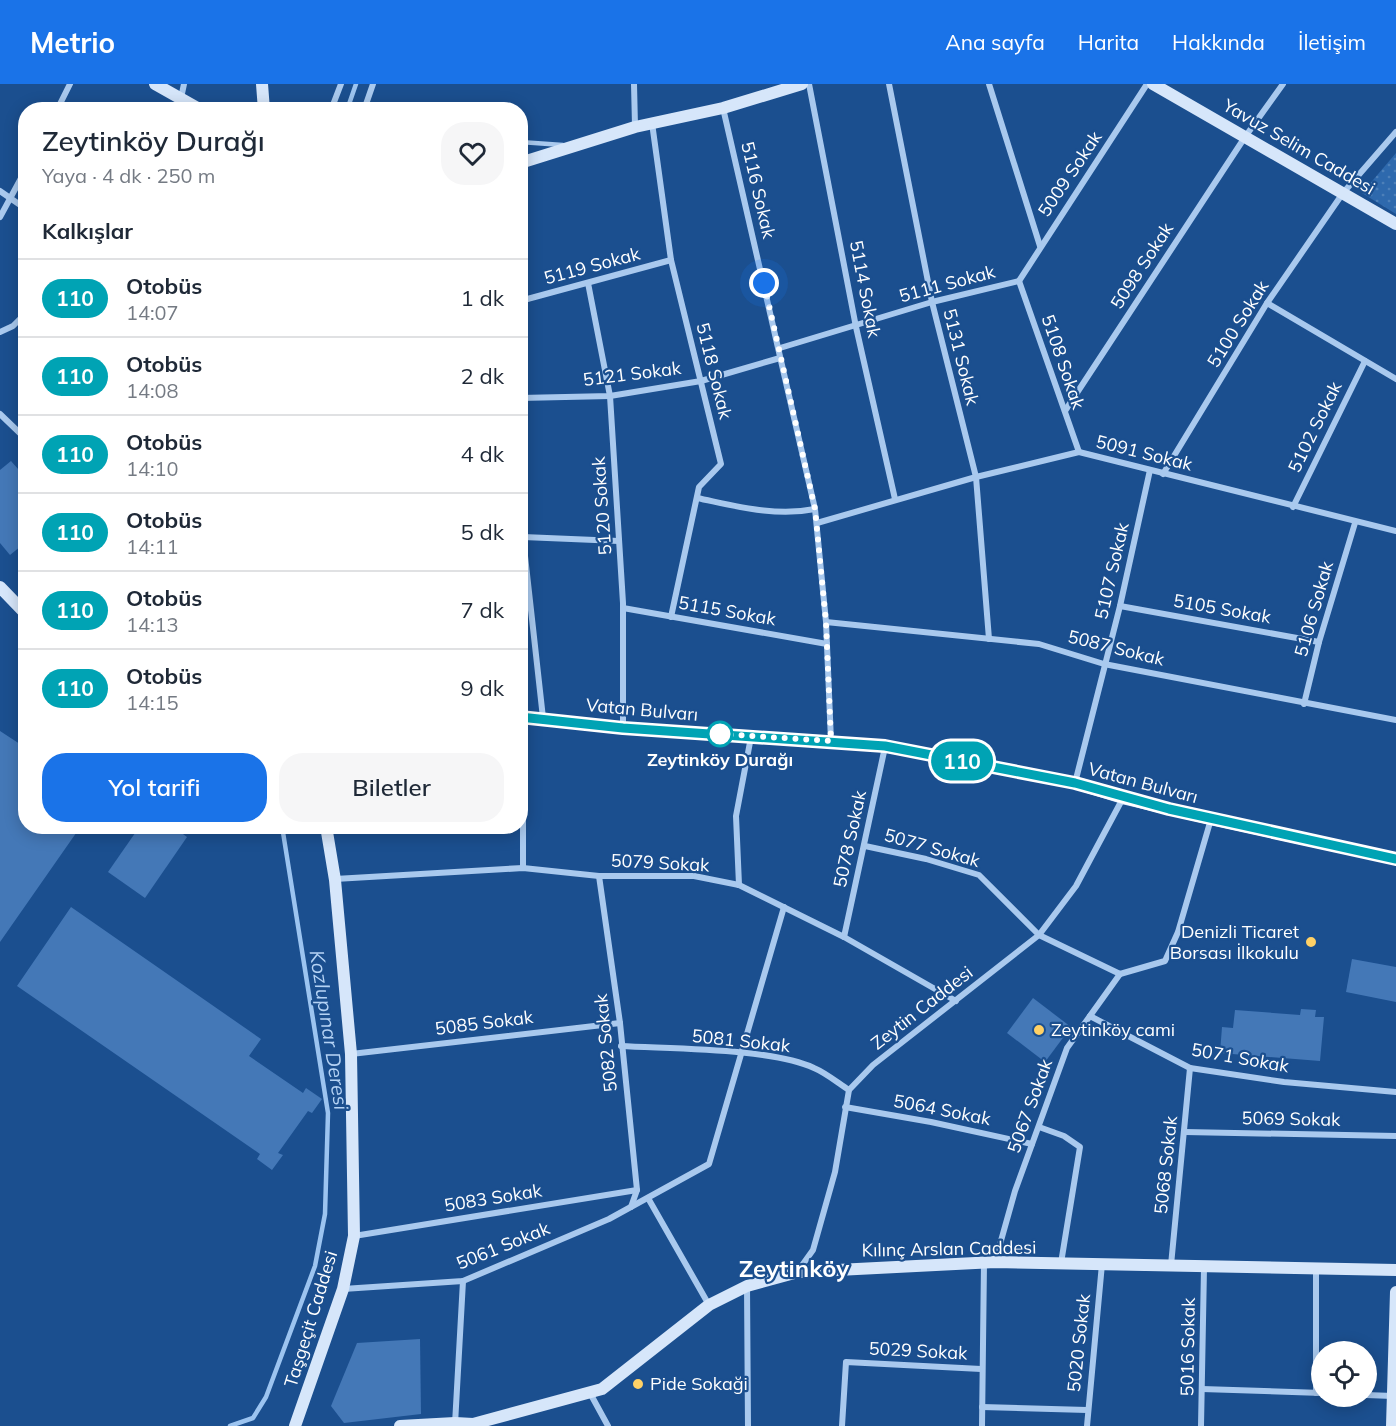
<!DOCTYPE html>
<html lang="tr">
<meta charset="utf-8">
<style>
:root{--surface:#fff;--page:#f6f6f7;--text:#1f2937;--muted:#747a83;--line:#e0e1e3;--accent:#1a73e8}
body{margin:0;font-family:Mulish,sans-serif;background:var(--page);color:var(--text);height:100vh;display:flex;flex-direction:column;font-size:22px;white-space:nowrap}
*{box-sizing:border-box;margin:0}
p{font-size:20px;color:var(--muted)}
.icon{flex:none;width:33px;height:33px;fill:none;stroke:currentColor;stroke-width:2;stroke-linecap:round;stroke-linejoin:round}
.map{position:relative;flex:1;overflow:hidden}
.drawer{position:absolute;left:18px;top:18px;width:510px;height:732px;display:flex;flex-direction:column;background:var(--surface);border-radius:24px;box-shadow:0 3px 15px #0003}
.drawer>*{flex:none}
.badge{padding:0 12px;border-radius:20px;font-size:21px;line-height:39px}
.fabs{position:absolute;left:1311px;top:1257px;display:grid;gap:12px}
.fabs a{display:grid;place-items:center;width:66px;height:66px;border-radius:50%;background:var(--surface);box-shadow:0 3px 15px #0003;font-size:30px}
.you{position:absolute;width:30px;height:30px;margin:-15px;border:4px solid #fff;border-radius:50%;background:#1a73e8;box-shadow:0 0 0 9px #1a73e833}
.map>.badge{position:absolute;translate:-50% -50%;box-shadow:0 0 0 3px #fff}
h2{padding:0 24px;font-size:22px;line-height:54px}
.round{display:grid;place-items:center;flex:none;width:63px;height:63px;border-radius:24px;background:var(--page)}
.headline{display:flex;align-items:center;justify-content:space-between;height:102px;padding:0 24px}
h1{font-size:28px;font-weight:600;line-height:45px}
.cta{display:flex;gap:12px;margin-top:auto;padding:12px 24px}
.cta a{flex:1;height:69px;border-radius:24px;background:var(--accent);color:#fff;font-size:24px;font-weight:600;line-height:69px;text-align:center}
.cta a+a{background:var(--page);color:var(--text)}
ul{padding:0;list-style:none}
li{display:flex;align-items:center;gap:18px;height:78px;padding:0 24px;border-top:2px solid var(--line)}
li div{flex:1}
li b{display:block;font-size:22px}
li em{font-style:normal}
li .badge{min-width:66px;font-weight:700;text-align:center}
header{display:flex;align-items:center;gap:36px;box-sizing:border-box;height:84px;padding:0 30px;background:var(--accent);color:#fff}
header strong{font-size:28px}
nav{display:flex;gap:33px;margin-inline-start:auto;font-size:21px}
.map>svg:first-child{display:block}
.park{fill:url(#park-dots)}
.lines{fill:none;stroke-linecap:round;stroke-linejoin:round}
.stream{stroke:#9cc4f0;stroke-width:4.5}
.building{fill:#4478b7}
.lane{stroke:#a9c9ee;stroke-width:4.5}
.street{stroke:#a9c9ee;stroke-width:6}
.secondary{stroke:#d6e6fa;stroke-width:12}
.line-casing{stroke:#fff;stroke-width:14}
.line{stroke:#00a3b4;stroke-width:9}
.walk{stroke:#fff;stroke-width:6;stroke-dasharray:0 10.8}
.stop-dot{fill:#fff;stroke:#00a3b4;stroke-width:3}
.poi-dot{fill:#ffd166;stroke:#1b4f8f;stroke-width:2}
.labels{text-anchor:middle;stroke-width:4.5;stroke-linejoin:round;paint-order:stroke}
.street-label{font-size:18px;fill:#fff;stroke:#1b4f8f}
.stop-label{font-size:18px;font-weight:bold;fill:#fff;stroke:#1b4f8f}
.poi-label{font-size:18px;fill:#fff;stroke:#1b4f8f;text-anchor:start}
.water-label{font-size:20px;font-style:italic;fill:#b5d3f5;stroke:#1b4f8f}
.district-label{font-size:24px;font-weight:bold;fill:#fff;stroke:#1b4f8f}
</style>
<header>
<strong>Metrio</strong>
<nav><a>Ana sayfa</a><a>Harita</a><a>Hakkında</a><a>İletişim</a></nav>
</header>
<div class="map">
<svg width="1396" height="1342" viewBox="0 0 1396 1342">
<defs>
<pattern id="park-dots" width="8" height="8" patternUnits="userSpaceOnUse" patternTransform="scale(1.5)"><rect width="8" height="8" fill="#2e69ad"/><path d="M2 2h.1M6 6h.1" fill="none" stroke="#4d80b9" stroke-width="1.8" stroke-linecap="round"/></pattern>
</defs>
<rect width="100%" height="100%" fill="#1b4f8f"/>
<path class="park" d="M1396,69V130L1362,109Z"/>
<g class="lines">
<g class="stream">
<path d="M347,26L356,0"/>
<path d="M230,1342L253,1334L266,1313L315,1182L325,1130L328,1029L282,742"/>
</g>
</g>
<g class="building">
<path d="M11,377L26,394V458L10,471L0,459V386Z"/>
<path d="M0,647L26,664V742H81L0,858Z"/>
<path d="M140,742H172L187,753L145,814L108,788Z"/>
<path d="M71,823L261,955L249,972L303,1009L306,1004L322,1015L312,1029L308,1027L278,1069L283,1071L272,1086L257,1075L260,1070L17,902Z"/>
<path d="M1352,875L1396,883V918L1346,908Z"/>
<path d="M1033,914L1071,943L1045,978L1007,949Z"/>
<path d="M1301,925L1316,926L1315,933H1324L1320,977L1220,969L1222,943L1233,944L1235,926L1300,931Z"/>
<path d="M420,1255L421,1330L344,1339L331,1322L357,1259Z"/>
</g>
<g class="lines">
<path class="lane" d="M520,58L563,61"/>
<g class="street">
<path d="M634,0L635,42"/>
<path d="M809,0L856,243L895,415"/>
<path d="M889,0L932,218L976,393L989,555"/>
<path d="M989,0L1040,162"/>
<path d="M181,14L184,0"/>
<path d="M723,24L815,425L826,538L831,657"/>
<path d="M57,26L70,0"/>
<path d="M331,26L341,0"/>
<path d="M364,26L373,0"/>
<path d="M652,39L671,176L721,380L699,403L671,533"/>
<path d="M0,107L26,125"/>
<path d="M0,133L26,85"/>
<path d="M1019,197L1147,0"/>
<path d="M1019,197L1079,368"/>
<path d="M588,199L610,312L623,519V644"/>
<path d="M520,217L671,176"/>
<path d="M1267,219L1396,295"/>
<path d="M0,248L13,242L26,229"/>
<path d="M780,264L932,218L1019,197"/>
<path d="M520,314L610,312L701,297L780,274"/>
<path d="M1065,327L1245,53L1283,0"/>
<path d="M0,330L26,355"/>
<path d="M1163,390L1267,219L1343,109L1396,48"/>
<path d="M697,414C736,422 775,433 815,425"/>
<path d="M1293,423L1365,277"/>
<path d="M520,427L543,634"/>
<path d="M817,439L976,393L1079,368L1396,447"/>
<path d="M523,453L619,457"/>
<path d="M1120,522L1319,558"/>
<path d="M623,524L827,560"/>
<path d="M826,538L1039,560L1104,580L1396,636"/>
<path d="M1304,620L1319,558L1355,439"/>
<path d="M520,684L523,704V784"/>
<path d="M1075,699L1120,522L1150,386"/>
<path d="M865,762L926,775L979,791L1039,851L1120,890"/>
<path d="M599,792L620,939L637,1106L631,1123"/>
<path d="M335,795L523,784L599,792H694L739,801L844,853L956,917"/>
<path d="M739,801L736,732L751,653"/>
<path d="M844,853L885,663"/>
<path d="M1120,890L1165,877L1178,848L1211,735"/>
<path d="M1090,932L1190,984L1284,998L1396,1008"/>
<path d="M621,962C671,965 771,964 814,984C826,989 838,999 849,1006"/>
<path d="M351,970L620,939"/>
<path d="M845,1023L931,1038L1032,1060"/>
<path d="M1039,1043L1064,1052L1080,1063L1061,1179"/>
<path d="M1185,1048L1396,1052"/>
<path d="M648,1114L709,1221"/>
<path d="M354,1152L637,1106"/>
<path d="M995,1178L1015,1107L1067,964L1120,890"/>
<path d="M1171,1181L1190,984"/>
<path d="M1316,1185V1309"/>
<path d="M798,1187L813,1166L835,1088L849,1006L873,981L1039,851L1076,802L1123,714"/>
<path d="M747,1202L748,1342"/>
<path d="M343,1205L463,1197L609,1135L709,1080L784,823"/>
<path d="M1202,1305L1322,1309"/>
<path d="M590,1309L608,1342"/>
<path d="M1366,1311L1393,1312"/>
<path d="M982,1323L1087,1326"/>
<path d="M455,1340L463,1197"/>
<path d="M842,1342L846,1278L981,1285"/>
<path d="M982,1342L984,1179"/>
<path d="M1087,1342L1102,1180"/>
<path d="M1201,1342L1204,1184"/>
</g>
<g class="secondary">
<path d="M155,0L201,26"/>
<path d="M262,0L264,26"/>
<path d="M1153,0L1396,140"/>
<path d="M520,79L635,43L723,24L802,0"/>
<path d="M0,503L26,530"/>
<path d="M520,633L623,644L885,662L1075,699L1126,715L1211,735L1396,775"/>
<path d="M295,1342L343,1205L354,1152L351,970L335,796L326,742"/>
<path d="M400,1342L455,1339L473,1340L602,1305L709,1221L747,1202L798,1188L995,1178L1396,1186"/>
<path d="M1392,1342L1396,1208"/>
</g>
</g>
<g class="lines">
<defs>
<path id="line" d="M520,633L623,644L885,662L1075,699L1169,725L1396,775"/>
</defs>
<use href="#line" class="line-casing"/>
<use href="#line" class="line"/>
<path class="walk" d="M720,650L831,657L826,538L815,425L764,199"/>
</g>
<circle class="stop-dot" cx="720" cy="650" r="12"/>
<g class="poi-dot">
<circle cx="1311" cy="858" r="6"/>
<circle cx="1039" cy="946" r="6"/>
<circle cx="638" cy="1300" r="6"/>
</g>
<g class="labels">
<g class="street-label">
<text transform="translate(1299 63) rotate(30)" y="6">Yavuz Selim Caddesi</text>
<text transform="translate(1070 90) rotate(-56)" y="6">5009 Sokak</text>
<text transform="translate(758 106) rotate(77)" y="6">5116 Sokak</text>
<text transform="translate(592 182) rotate(-15)" y="6">5119 Sokak</text>
<text transform="translate(1142 182) rotate(-57)" y="6">5098 Sokak</text>
<text transform="translate(947 200) rotate(-15)" y="6">5111 Sokak</text>
<text transform="translate(865 205) rotate(79)" y="6">5114 Sokak</text>
<text transform="translate(1238 240) rotate(-58)" y="6">5100 Sokak</text>
<text transform="translate(961 273) rotate(76)" y="6">5131 Sokak</text>
<text transform="translate(1063 278) rotate(71)" y="6">5108 Sokak</text>
<text transform="translate(714 287) rotate(76)" y="6">5118 Sokak</text>
<text transform="translate(632 290) rotate(-7)" y="6">5121 Sokak</text>
<text transform="translate(1315 343) rotate(-64)" y="6">5102 Sokak</text>
<text transform="translate(1144 369) rotate(14)" y="6">5091 Sokak</text>
<text transform="translate(602 422) rotate(-94)" y="6">5120 Sokak</text>
<text transform="translate(1112 487) rotate(-77)" y="6">5107 Sokak</text>
<text transform="translate(1222 525) rotate(10)" y="6">5105 Sokak</text>
<text transform="translate(1314 525) rotate(-74)" y="6">5106 Sokak</text>
<text transform="translate(727 527) rotate(10)" y="6">5115 Sokak</text>
<text transform="translate(1116 564) rotate(14)" y="6">5087 Sokak</text>
<text transform="translate(642 626) rotate(5)" y="6">Vatan Bulvarı</text>
<text transform="translate(1143 699) rotate(15)" y="6">Vatan Bulvarı</text>
<text transform="translate(850 755) rotate(-78)" y="6">5078 Sokak</text>
<text transform="translate(932 764) rotate(16)" y="6">5077 Sokak</text>
<text transform="translate(660 779) rotate(3)" y="6">5079 Sokak</text>
<text transform="translate(922 924) rotate(-38)" y="6">Zeytin Caddesi</text>
<text transform="translate(484 939) rotate(-7)" y="6">5085 Sokak</text>
<text transform="translate(741 957) rotate(6)" y="6">5081 Sokak</text>
<text transform="translate(606 959) rotate(-96)" y="6">5082 Sokak</text>
<text transform="translate(1240 974) rotate(10)" y="6">5071 Sokak</text>
<text transform="translate(1030 1022) rotate(-70)" y="6">5067 Sokak</text>
<text transform="translate(942 1026) rotate(11)" y="6">5064 Sokak</text>
<text transform="translate(1291 1035) rotate(1)" y="6">5069 Sokak</text>
<text transform="translate(1166 1081) rotate(-84)" y="6">5068 Sokak</text>
<text transform="translate(493 1114) rotate(-9)" y="6">5083 Sokak</text>
<text transform="translate(503 1162) rotate(-22)" y="6">5061 Sokak</text>
<text transform="translate(949 1165) rotate(-1)" y="6">Kılınç Arslan Caddesi</text>
<text transform="translate(311 1235) rotate(-73)" y="6">Taşgeçit Caddesi</text>
<text transform="translate(1079 1259) rotate(-84)" y="6">5020 Sokak</text>
<text transform="translate(1188 1263) rotate(-89)" y="6">5016 Sokak</text>
<text transform="translate(918 1267) rotate(3)" y="6">5029 Sokak</text>
</g>
<g class="stop-label">
<text x="720" y="682">Zeytinköy Durağı</text>
</g>
<g class="poi-label">
<text x="1299" y="854" text-anchor="end">Denizli Ticaret<tspan x="1299" dy="21">Borsası İlkokulu</tspan></text>
<text x="1051" y="952">Zeytinköy cami</text>
<text x="650" y="1306">Pide Sokaği</text>
</g>
<g class="water-label">
<text transform="translate(329 946) rotate(81)" y="7">Kozlupınar Deresi</text>
</g>
<g class="district-label">
<text x="794" y="1193">Zeytinköy</text>
</g>
</g>
</svg>
<div class="fabs">
<a><svg class="icon" aria-label="locate" viewBox="0 0 24 24"><circle cx="12" cy="12" r="6"/><path d="M12 2v4M12 18v4M2 12h4M18 12h4"/></svg></a>
</div>
<div class="you" style="left:764px;top:199px"></div>
<b class="badge" style="left:962px;top:677px;background:#00a3b4;color:#fff">110</b>
<section class="drawer">
<div class="headline"><div><h1>Zeytinköy Durağı</h1><p>Yaya · 4 dk · 250 m</p></div><a class="round"><svg class="icon" aria-label="heart" viewBox="0 0 24 24"><path d="M12 20l-8-8c-3-5 5-10 8-4 3-6 11-1 8 4z"/></svg></a></div>
<h2>Kalkışlar</h2>
<ul>
<li><span class="badge" style="background:#00a3b4;color:#fff">110</span><div><b>Otobüs</b><p>14:07</p></div><em>1 dk</em></li>
<li><span class="badge" style="background:#00a3b4;color:#fff">110</span><div><b>Otobüs</b><p>14:08</p></div><em>2 dk</em></li>
<li><span class="badge" style="background:#00a3b4;color:#fff">110</span><div><b>Otobüs</b><p>14:10</p></div><em>4 dk</em></li>
<li><span class="badge" style="background:#00a3b4;color:#fff">110</span><div><b>Otobüs</b><p>14:11</p></div><em>5 dk</em></li>
<li><span class="badge" style="background:#00a3b4;color:#fff">110</span><div><b>Otobüs</b><p>14:13</p></div><em>7 dk</em></li>
<li><span class="badge" style="background:#00a3b4;color:#fff">110</span><div><b>Otobüs</b><p>14:15</p></div><em>9 dk</em></li>
</ul>
<div class="cta"><a>Yol tarifi</a><a>Biletler</a></div>
</section>
</div>
